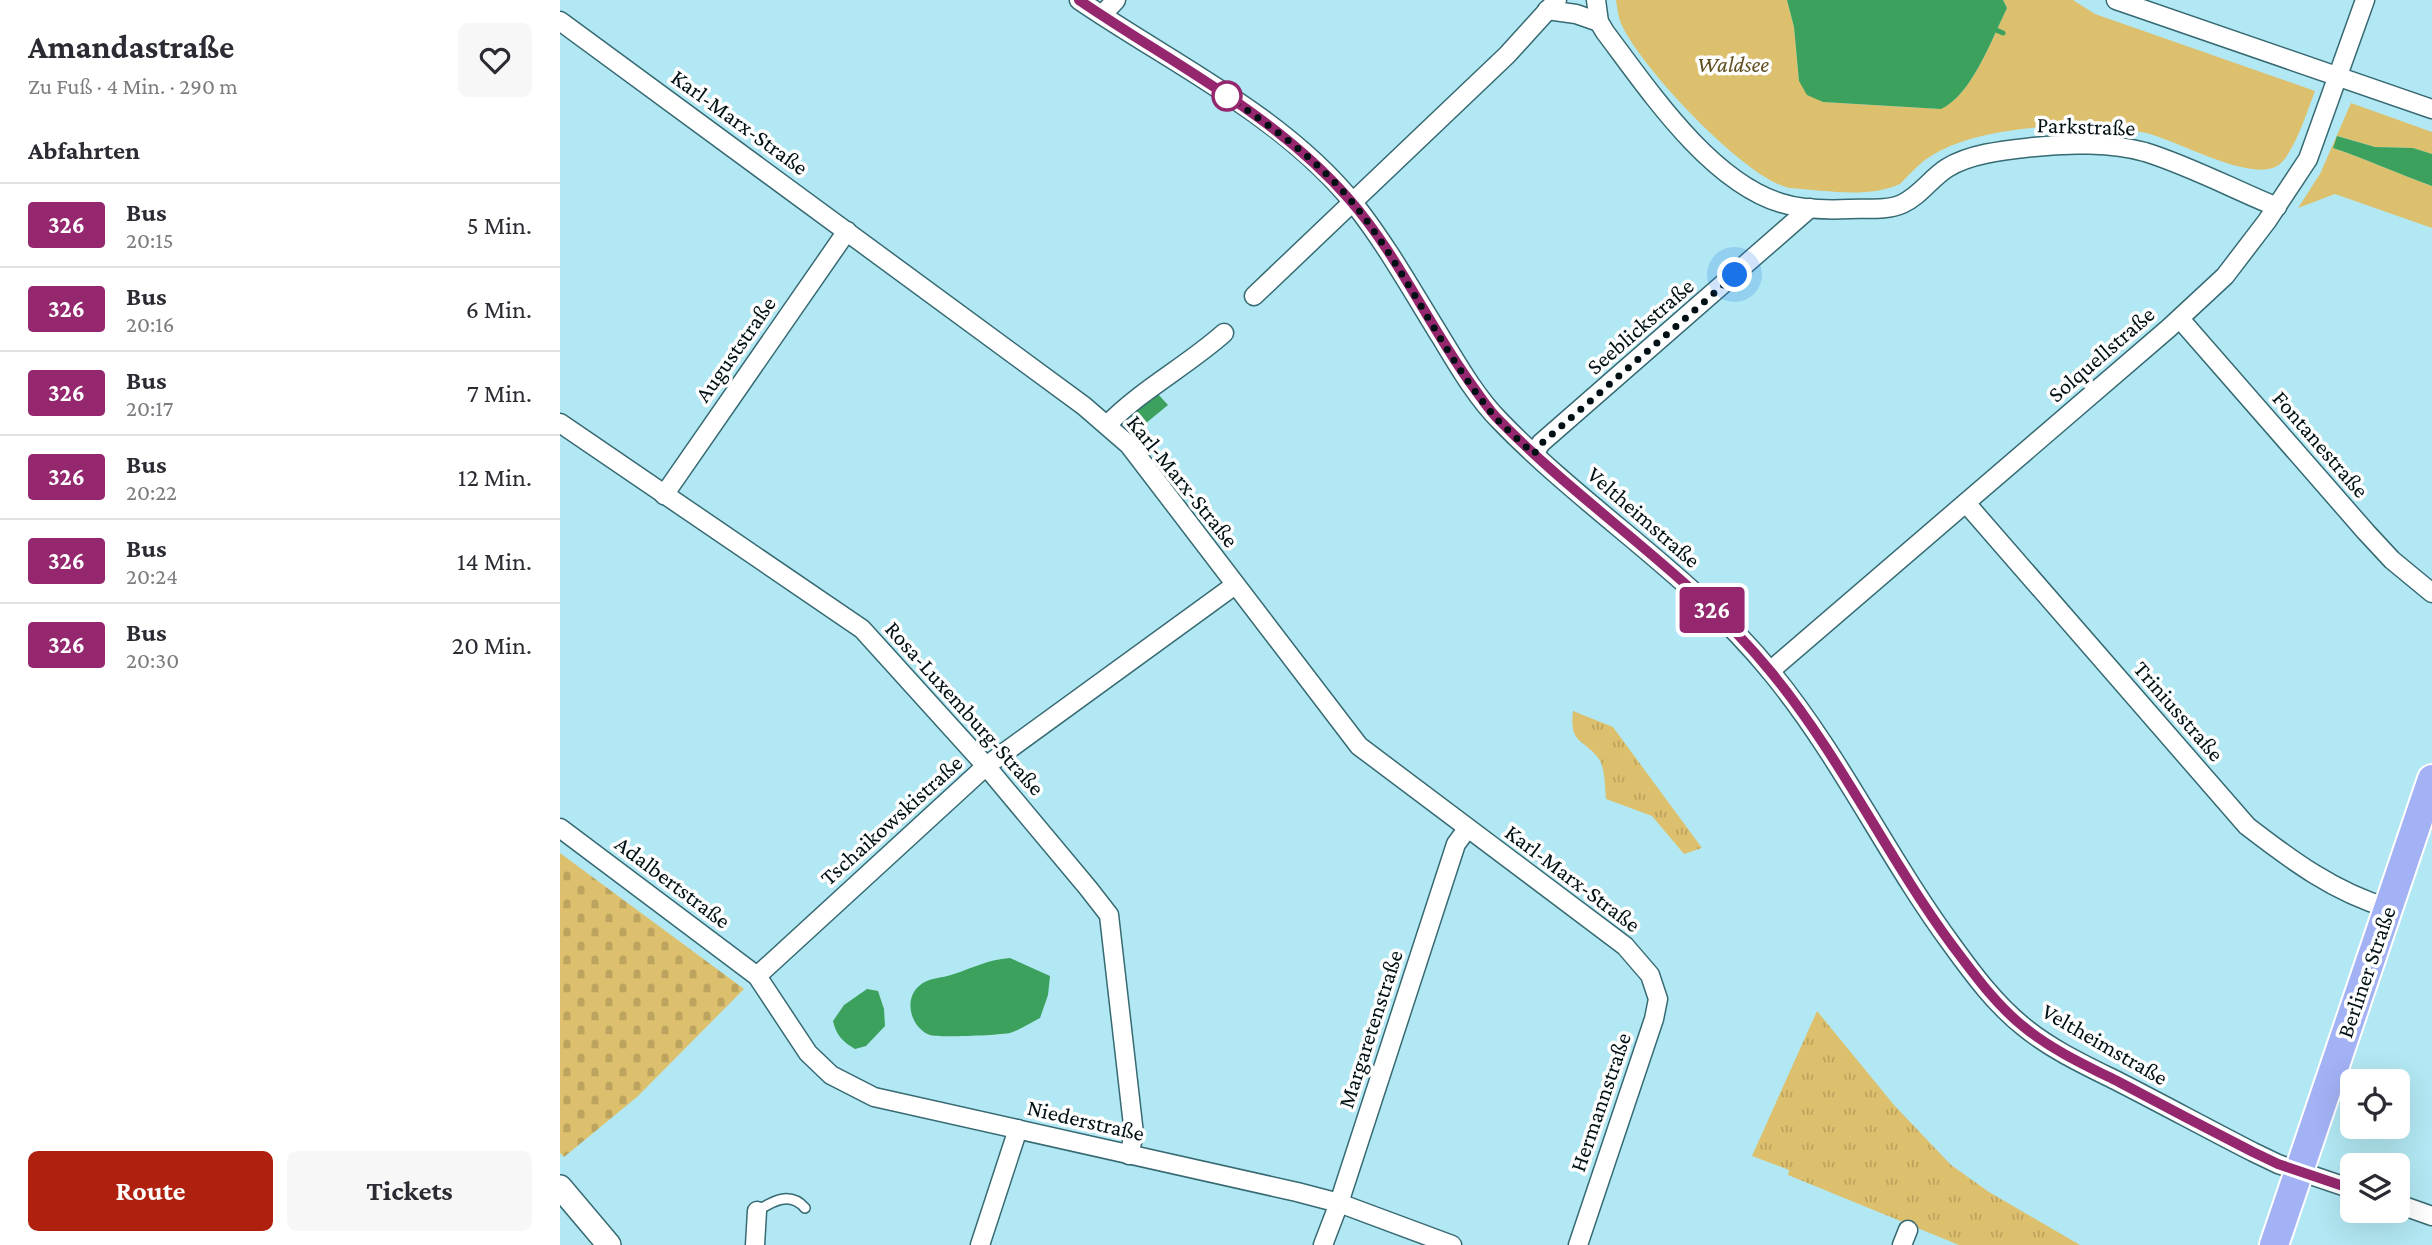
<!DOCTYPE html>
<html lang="de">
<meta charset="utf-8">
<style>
:root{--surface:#fff;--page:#f7f7f7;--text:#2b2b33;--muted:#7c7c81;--line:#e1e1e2;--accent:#af200e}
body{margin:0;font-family:"Crimson Pro",serif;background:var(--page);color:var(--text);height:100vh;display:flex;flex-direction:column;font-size:26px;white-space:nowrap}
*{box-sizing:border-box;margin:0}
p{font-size:23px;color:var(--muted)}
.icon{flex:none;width:38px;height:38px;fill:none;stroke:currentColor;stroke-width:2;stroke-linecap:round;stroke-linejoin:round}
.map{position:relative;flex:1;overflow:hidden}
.side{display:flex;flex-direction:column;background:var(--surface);width:560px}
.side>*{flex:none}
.badge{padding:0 14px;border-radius:5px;font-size:24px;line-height:46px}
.controls{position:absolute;left:1780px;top:1069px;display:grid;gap:14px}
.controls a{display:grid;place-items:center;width:70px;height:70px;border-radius:10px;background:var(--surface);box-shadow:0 7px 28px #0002;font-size:35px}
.you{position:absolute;width:35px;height:35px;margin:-18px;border:5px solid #fff;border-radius:50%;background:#1a73e8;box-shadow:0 0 0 10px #1a73e833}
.map>.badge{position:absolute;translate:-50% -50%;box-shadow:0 0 0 4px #fff}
h2{padding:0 28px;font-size:26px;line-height:63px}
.round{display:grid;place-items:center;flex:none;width:74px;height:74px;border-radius:10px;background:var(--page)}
.overview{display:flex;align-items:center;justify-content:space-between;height:119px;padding:0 28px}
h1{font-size:33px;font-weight:700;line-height:52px}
.action{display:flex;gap:14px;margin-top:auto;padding:14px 28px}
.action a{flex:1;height:80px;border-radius:10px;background:var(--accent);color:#fff;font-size:28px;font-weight:700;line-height:80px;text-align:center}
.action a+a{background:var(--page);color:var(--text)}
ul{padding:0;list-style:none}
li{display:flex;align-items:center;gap:21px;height:84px;padding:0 28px;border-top:2px solid var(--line)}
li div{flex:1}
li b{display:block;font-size:26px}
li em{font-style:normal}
li .badge{min-width:77px;font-weight:700;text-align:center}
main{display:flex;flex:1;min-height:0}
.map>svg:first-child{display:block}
.grass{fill:url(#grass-tufts)}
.cemetery{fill:url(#cemetery-stones)}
.park{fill:#ddc06d}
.water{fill:#3ba15c}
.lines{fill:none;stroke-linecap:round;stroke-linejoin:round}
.stream{stroke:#3ba15c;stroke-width:5}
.service-casing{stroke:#376a73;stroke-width:12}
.minor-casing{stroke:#376a73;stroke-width:21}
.tertiary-casing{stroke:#376a73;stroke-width:26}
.primary-casing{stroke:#fff;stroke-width:32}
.service{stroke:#fff;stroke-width:9}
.minor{stroke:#fff;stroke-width:18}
.tertiary{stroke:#fff;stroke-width:23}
.primary{stroke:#a3b2f5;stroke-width:28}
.line-casing{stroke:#fff;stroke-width:16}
.line{stroke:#95276e;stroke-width:10}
.walk{stroke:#001014;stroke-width:7;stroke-dasharray:0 12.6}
.stop-dot{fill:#fff;stroke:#95276e;stroke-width:3.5}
.labels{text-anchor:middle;stroke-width:7;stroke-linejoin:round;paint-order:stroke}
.park-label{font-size:23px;font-style:italic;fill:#605021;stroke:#fefefe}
.street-label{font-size:23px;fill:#001014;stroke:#fefefe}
</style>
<main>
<section class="side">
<div class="overview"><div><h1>Amandastraße</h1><p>Zu Fuß · 4 Min. · 290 m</p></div><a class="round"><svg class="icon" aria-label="heart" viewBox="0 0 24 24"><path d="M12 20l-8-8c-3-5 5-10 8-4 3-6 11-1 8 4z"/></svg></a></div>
<h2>Abfahrten</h2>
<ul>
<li><span class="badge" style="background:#95276e;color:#fff">326</span><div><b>Bus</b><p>20:15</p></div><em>5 Min.</em></li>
<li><span class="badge" style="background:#95276e;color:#fff">326</span><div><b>Bus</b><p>20:16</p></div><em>6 Min.</em></li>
<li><span class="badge" style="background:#95276e;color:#fff">326</span><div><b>Bus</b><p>20:17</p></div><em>7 Min.</em></li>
<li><span class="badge" style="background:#95276e;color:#fff">326</span><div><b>Bus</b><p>20:22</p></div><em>12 Min.</em></li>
<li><span class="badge" style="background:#95276e;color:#fff">326</span><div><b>Bus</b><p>20:24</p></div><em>14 Min.</em></li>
<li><span class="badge" style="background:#95276e;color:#fff">326</span><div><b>Bus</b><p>20:30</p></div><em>20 Min.</em></li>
</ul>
<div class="action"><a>Route</a><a>Tickets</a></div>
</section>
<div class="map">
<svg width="1872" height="1245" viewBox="0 0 1872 1245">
<defs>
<pattern id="grass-tufts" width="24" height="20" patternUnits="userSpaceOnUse" patternTransform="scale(1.75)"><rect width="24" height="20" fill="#ddc06d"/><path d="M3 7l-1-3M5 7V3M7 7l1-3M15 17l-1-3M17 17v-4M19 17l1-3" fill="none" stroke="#bca45e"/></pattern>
<pattern id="cemetery-stones" width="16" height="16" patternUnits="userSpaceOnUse" patternTransform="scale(1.75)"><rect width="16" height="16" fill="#ddc06d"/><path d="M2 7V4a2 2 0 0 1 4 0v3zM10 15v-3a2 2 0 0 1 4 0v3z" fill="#bca45e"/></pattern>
</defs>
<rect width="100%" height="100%" fill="#b2e8f3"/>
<g class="grass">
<path d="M1013,711L1053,727L1142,848L1124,854L1092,816L1046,799C1045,788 1045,768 1039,759C1024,738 1009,745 1013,711Z"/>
<path d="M1257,1011L1334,1105L1391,1165L1429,1192L1520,1245H1399L1228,1175L1229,1170L1192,1156Z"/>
</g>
<path class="cemetery" d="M0,853L184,989L77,1097L4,1157L0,1153Z"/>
<g class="park">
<path d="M1056,0H1227L1234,27L1239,81L1263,102L1381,109C1412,95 1432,38 1447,8L1443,0H1513L1535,14L1755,91C1748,109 1733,157 1717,166C1689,182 1619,141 1586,133C1530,120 1427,124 1376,153C1362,160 1351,173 1340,184C1307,199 1264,190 1229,188C1184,178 1077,64 1060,21C1058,14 1057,7 1056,0Z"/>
<path d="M1791,103L1872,132V154L1853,148L1815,147L1778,136L1773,148C1807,159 1838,174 1872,186V228L1775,194L1738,208L1760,174Z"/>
</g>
<g class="water">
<path d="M1227,0H1443L1447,8C1432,38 1412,95 1381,109L1263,102L1247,95L1239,81L1234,27Z"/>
<path d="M1777,136L1815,147L1853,148L1872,154V186C1838,174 1807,159 1773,148Z"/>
<path d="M596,392L608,405L580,428L569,415Z"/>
<path d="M450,958L490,976L488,995L480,1018C470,1023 460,1030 450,1033C441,1035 378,1038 370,1035C351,1028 343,1000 359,986C369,977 381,979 394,974C415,967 427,960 450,958Z"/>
<path d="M307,989L318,991L324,1009L325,1026L306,1046L295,1049C283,1042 276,1035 273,1021L284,1005Z"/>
</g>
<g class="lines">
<path class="stream" d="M1429,27L1443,33"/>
<defs>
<path id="service" d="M197,1211C213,1201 230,1191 245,1208"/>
<g id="minor">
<path d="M519,0C611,63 724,116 795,205C828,247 854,294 882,339C899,367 917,398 940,421C1026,510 1133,576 1211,672C1281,757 1327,857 1392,945C1413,974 1436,1005 1464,1027C1492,1050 1527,1066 1559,1082C1604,1105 1648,1129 1693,1152L1718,1164L1792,1189"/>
<path d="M1036,0L1039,22L1045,32C1088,89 1149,181 1221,203C1243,210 1267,210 1289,209C1306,208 1326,211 1342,204C1360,196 1371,178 1387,168C1411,153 1447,150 1474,147C1507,143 1553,143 1585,152C1630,166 1673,189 1717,207"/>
<path d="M1556,0L1872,109"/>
<path d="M987,10L1016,14L1039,22"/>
<path d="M542,15L556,0"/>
<path d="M0,21L524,406L569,445L799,746L1065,946L1090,975L1098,999L1094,1019L1018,1245"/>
<path d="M694,296L947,55L997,0"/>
<path d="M1620,319L1806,532L1832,560L1872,593"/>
<path d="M0,423L302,629L426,766L528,888L549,915L574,1134L569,1155"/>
<path d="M547,425C582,389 627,366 664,333"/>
<path d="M974,454L981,443L1250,208"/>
<path d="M104,495L287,231"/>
<path d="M1406,503L1687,826C1731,860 1774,892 1828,908"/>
<path d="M1210,671L1609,328L1665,276L1707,221L1748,159L1805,0"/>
<path d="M0,828L197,976L248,1053L271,1075L314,1097L737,1192L779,1203L892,1245"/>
<path d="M197,976L426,766L675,585"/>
<path d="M1838,1204L1872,1216"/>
<path d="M195,1245L197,1211"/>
<path d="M420,1245L458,1129"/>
<path d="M763,1245L779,1203L896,844L907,829"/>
<path d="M1342,1245L1348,1230"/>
</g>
<path id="tertiary" d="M0,1187L49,1245"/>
<path id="primary" d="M1714,1245L1872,779"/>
</defs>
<use href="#service" class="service-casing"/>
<use href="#minor" class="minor-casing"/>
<use href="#tertiary" class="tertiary-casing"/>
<use href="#primary" class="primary-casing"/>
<use href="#service" class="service"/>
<use href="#minor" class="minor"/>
<use href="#tertiary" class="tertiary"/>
<use href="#primary" class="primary"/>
</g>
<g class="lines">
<defs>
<path id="line" d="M519,0C611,63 715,114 789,199C839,256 869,327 914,388C922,399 930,412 940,421C1026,509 1133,576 1211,672C1281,757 1327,857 1392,945C1414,974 1436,1005 1464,1027C1492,1050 1527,1066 1559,1082C1604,1106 1648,1129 1693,1152L1718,1164L1792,1189"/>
</defs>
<use href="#line" class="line-casing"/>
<use href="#line" class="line"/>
<path class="walk" d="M667,96C713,128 757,159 793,203C847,270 880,351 935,417C947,430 961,442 974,454L982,443L1175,275"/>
</g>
<circle class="stop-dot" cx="667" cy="96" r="14"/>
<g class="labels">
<g class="park-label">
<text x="1173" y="72">Waldsee</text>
</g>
<g class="street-label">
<text transform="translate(180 122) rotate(36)" y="8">Karl-Marx-Straße</text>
<text transform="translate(1526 126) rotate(2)" y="8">Parkstraße</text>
<text transform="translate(1080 326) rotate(-41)" y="8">Seeblickstraße</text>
<text transform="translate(175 349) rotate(-55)" y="8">Auguststraße</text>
<text transform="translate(1541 354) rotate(-41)" y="8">Solquellstraße</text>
<text transform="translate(1761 444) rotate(49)" y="8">Fontanestraße</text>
<text transform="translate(623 481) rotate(51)" y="8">Karl-Marx-Straße</text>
<text transform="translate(1084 517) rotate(41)" y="8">Veltheimstraße</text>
<text transform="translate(405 708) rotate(48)" y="8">Rosa-Luxemburg-Straße</text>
<text transform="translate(1619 711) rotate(49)" y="8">Triniusstraße</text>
<text transform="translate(331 820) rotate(-42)" y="8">Tschaikowskistraße</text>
<text transform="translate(1013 878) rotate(37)" y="8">Karl-Marx-Straße</text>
<text transform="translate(113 882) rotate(37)" y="8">Adalbertstraße</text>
<text transform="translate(1806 972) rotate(-71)" y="8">Berliner Straße</text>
<text transform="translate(810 1029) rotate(-72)" y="8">Margaretenstraße</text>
<text transform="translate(1545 1044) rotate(30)" y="8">Veltheimstraße</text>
<text transform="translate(1040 1102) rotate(-71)" y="8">Hermannstraße</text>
<text transform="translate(526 1120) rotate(13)" y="8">Niederstraße</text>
</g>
</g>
</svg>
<div class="controls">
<a><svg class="icon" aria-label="locate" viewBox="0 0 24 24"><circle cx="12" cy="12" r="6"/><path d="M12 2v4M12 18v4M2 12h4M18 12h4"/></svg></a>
<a><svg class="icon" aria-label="layers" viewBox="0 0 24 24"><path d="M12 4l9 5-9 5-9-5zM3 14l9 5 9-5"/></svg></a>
</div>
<div class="you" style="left:1175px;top:275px"></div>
<b class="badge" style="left:1152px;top:610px;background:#95276e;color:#fff">326</b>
</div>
</main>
